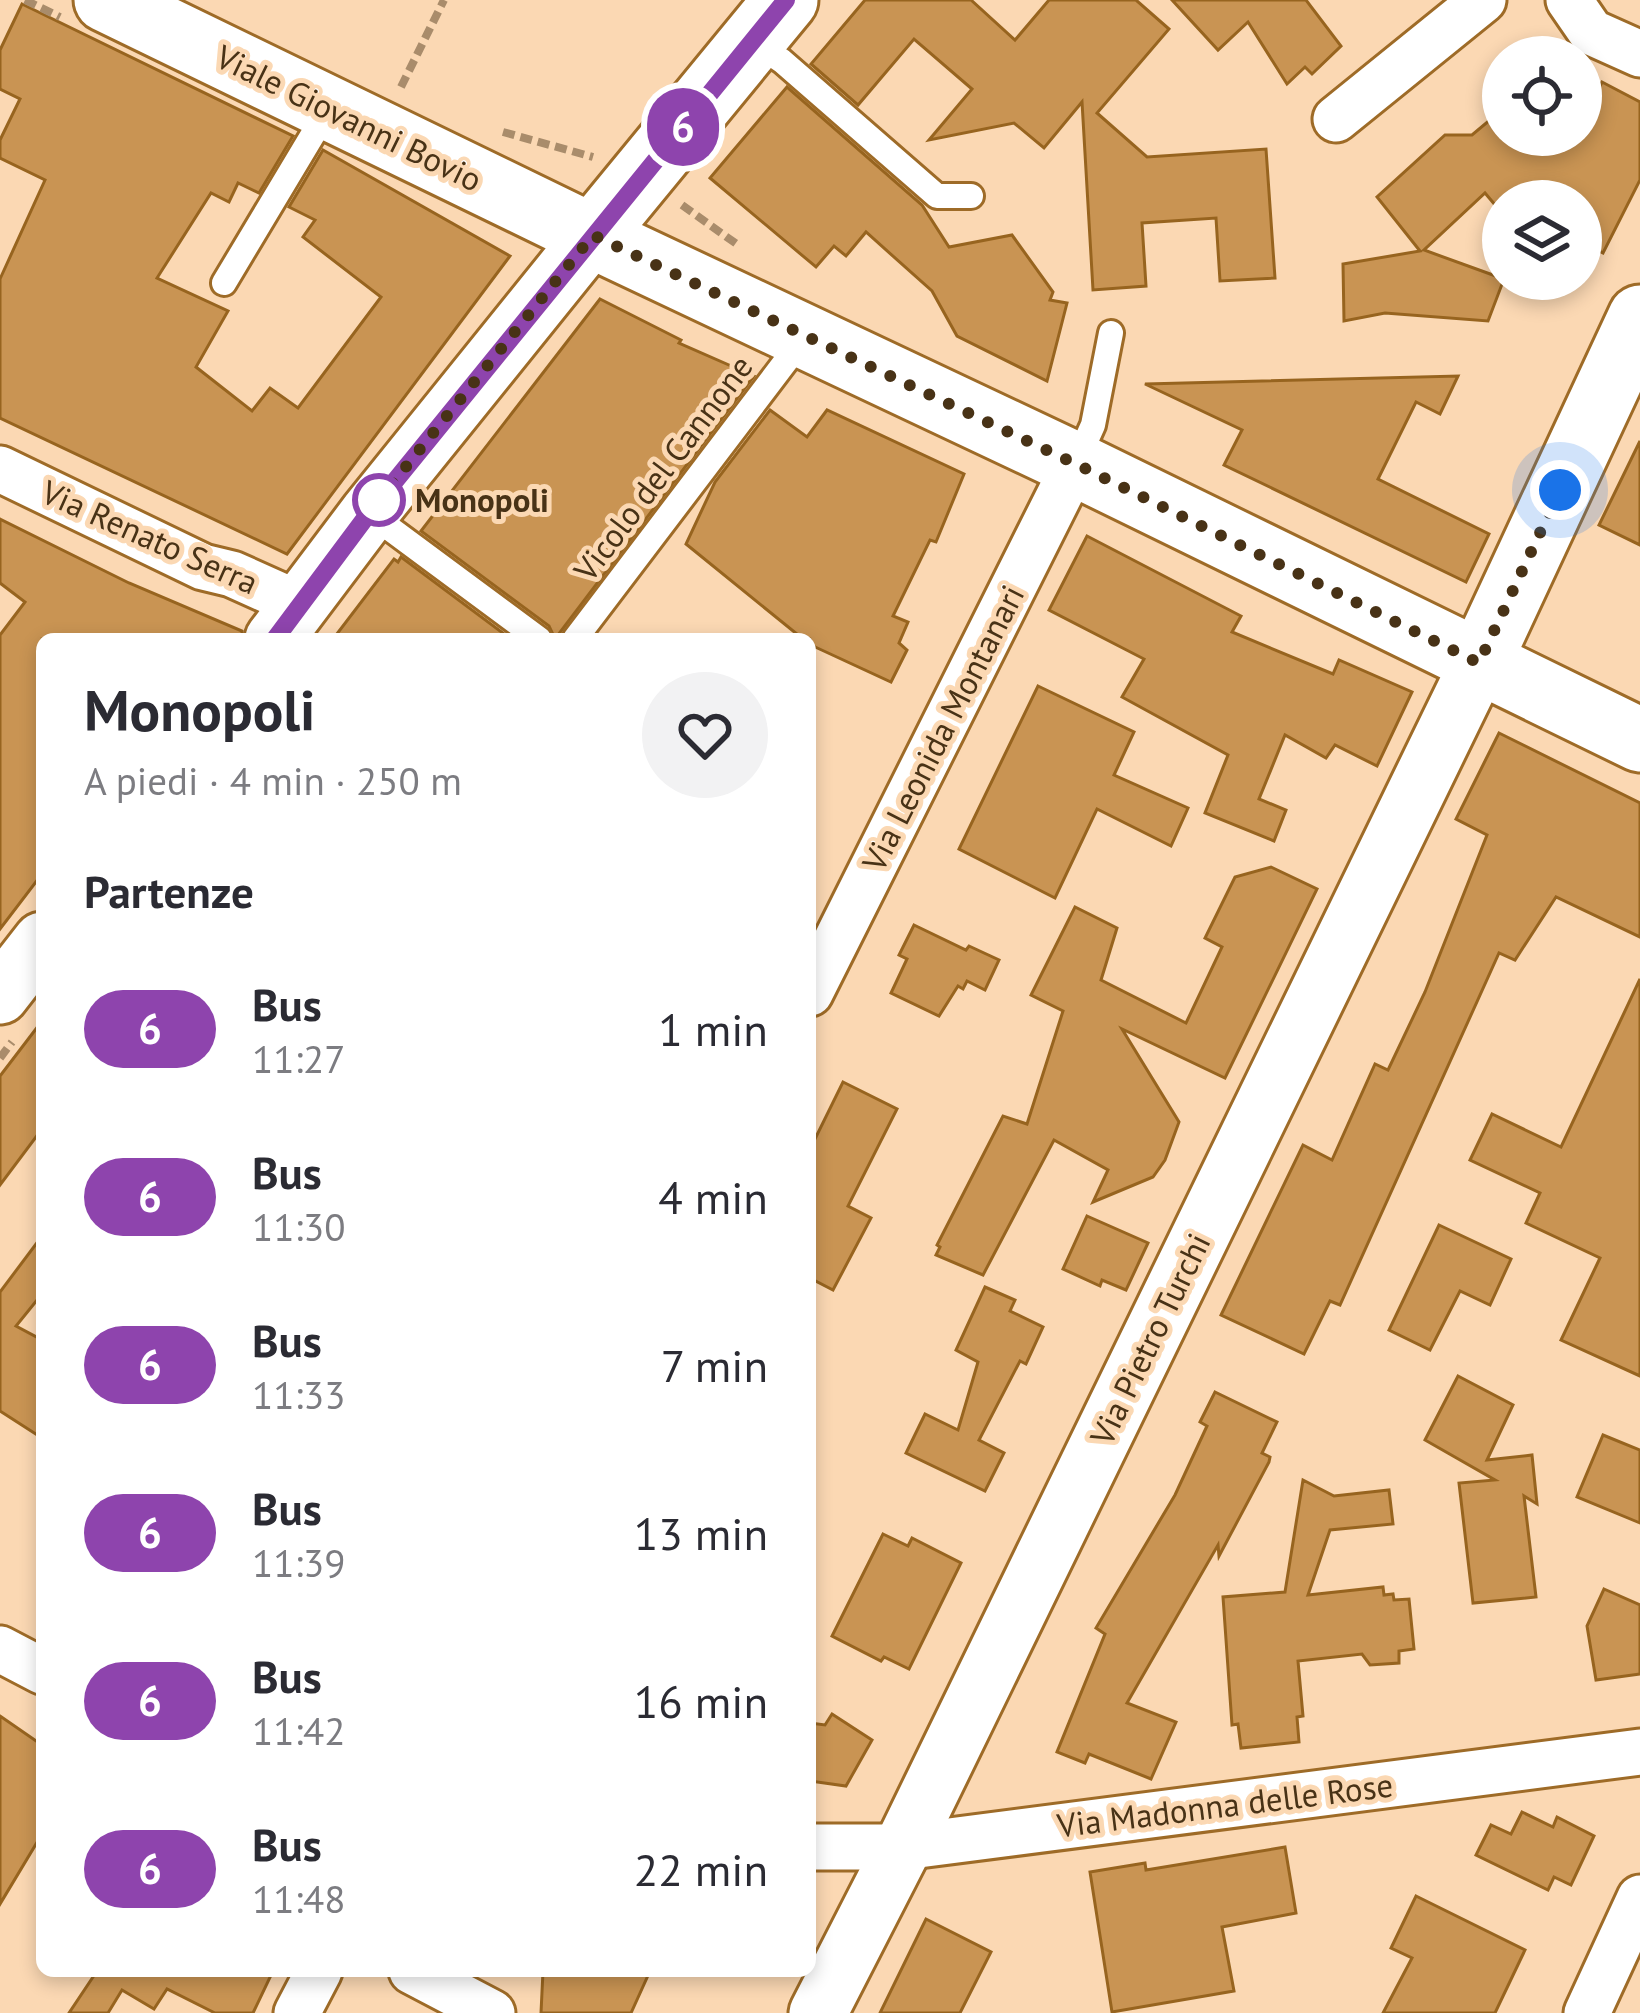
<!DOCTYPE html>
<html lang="it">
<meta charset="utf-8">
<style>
:root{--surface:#fff;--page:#f2f2f3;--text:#2b2b33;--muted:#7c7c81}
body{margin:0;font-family:"PT Sans",sans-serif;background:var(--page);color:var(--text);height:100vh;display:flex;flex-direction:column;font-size:45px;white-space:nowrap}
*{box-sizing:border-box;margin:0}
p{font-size:39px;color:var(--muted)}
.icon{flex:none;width:66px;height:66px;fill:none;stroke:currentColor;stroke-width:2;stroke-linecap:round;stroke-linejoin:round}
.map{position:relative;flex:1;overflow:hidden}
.panel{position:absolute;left:36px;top:633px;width:780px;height:1344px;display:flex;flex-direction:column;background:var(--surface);border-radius:18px;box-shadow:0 6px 18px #0003}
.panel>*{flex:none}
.badge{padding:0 24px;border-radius:39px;font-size:42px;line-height:78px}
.buttons{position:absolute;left:1482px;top:36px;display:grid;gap:24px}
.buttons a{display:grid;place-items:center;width:120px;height:120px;border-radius:50%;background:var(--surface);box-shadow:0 6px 18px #0003;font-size:60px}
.you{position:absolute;width:60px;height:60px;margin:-30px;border:9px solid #fff;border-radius:50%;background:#1a73e8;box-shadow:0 0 0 18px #1a73e833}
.map>.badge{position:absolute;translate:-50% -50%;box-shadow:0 0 0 6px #fff}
h2{padding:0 48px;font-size:45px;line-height:108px}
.round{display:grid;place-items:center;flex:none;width:126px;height:126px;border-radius:63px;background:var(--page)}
.head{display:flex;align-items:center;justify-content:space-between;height:204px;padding:0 48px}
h1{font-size:57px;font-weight:800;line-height:90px}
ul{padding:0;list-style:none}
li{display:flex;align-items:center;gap:36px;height:168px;padding:0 48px}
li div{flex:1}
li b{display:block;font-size:45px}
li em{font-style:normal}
li .badge{min-width:132px;font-weight:700;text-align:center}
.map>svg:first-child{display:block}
.building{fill:#c99453;stroke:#97641f;stroke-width:3}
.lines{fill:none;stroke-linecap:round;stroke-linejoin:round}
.service-casing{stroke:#9e6b27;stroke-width:30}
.minor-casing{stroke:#9e6b27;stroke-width:51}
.tertiary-casing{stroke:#9e6b27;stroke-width:63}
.secondary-casing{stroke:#9e6b27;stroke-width:69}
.path{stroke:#a98c6b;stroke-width:8;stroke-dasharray:12 6;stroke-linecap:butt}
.service{stroke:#fff;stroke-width:24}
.minor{stroke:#fff;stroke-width:45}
.tertiary{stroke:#fff;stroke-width:57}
.secondary{stroke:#fff;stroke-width:63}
.line-casing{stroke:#fff;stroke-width:27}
.line{stroke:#8e44ad;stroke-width:18}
.walk{stroke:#483216;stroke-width:12;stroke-dasharray:0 21.6}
.stop-dot{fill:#fff;stroke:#8e44ad;stroke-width:6}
.labels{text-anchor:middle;stroke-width:10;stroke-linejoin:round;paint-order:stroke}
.street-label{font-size:33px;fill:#483216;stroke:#fbd8b3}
.stop-label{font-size:33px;font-weight:bold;fill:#483216;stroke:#fbd8b3;text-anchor:start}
</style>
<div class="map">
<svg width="1640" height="2013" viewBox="0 0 1640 2013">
<rect width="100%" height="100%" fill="#fbd8b3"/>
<g class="building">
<path d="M865,0H971L1015,40L1049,0H1136L1169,29L1097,113L1147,157L1266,149L1275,278L1220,281L1216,218L1142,223L1146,286L1093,290L1082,102L1044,148L1014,123L929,140L972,89L914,39L858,105L811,64Z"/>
<path d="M1172,0H1306L1341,46L1312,74L1305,67L1287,84L1248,22L1218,50Z"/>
<path d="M22,4L293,136L259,193L238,183L229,202L211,193L157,278L228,311L196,367L252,411L270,388L298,408L381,297L303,237L315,220L289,207L323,150L510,256L287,554L0,418V279L45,180L0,158V140L20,99L0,89V50Z"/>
<path d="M1602,82L1640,102V180L1603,253L1581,242V201H1503L1501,212L1485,193L1424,250L1504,279L1488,321L1385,313L1344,321L1343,264L1420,251L1377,197L1445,135H1472L1503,109V135H1581V99L1591,105Z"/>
<path d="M787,87L922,205L949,247L1012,235L1053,292L1050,300L1067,303L1047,381L957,336L932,291L866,232L846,256L834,246L816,267L710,178Z"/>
<path d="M600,299L681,340L679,343L754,376L555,639L549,626L421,531Z"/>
<path d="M1458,376L1440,414L1416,402L1378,479L1489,534L1466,582L1224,465L1242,430L1145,384Z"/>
<path d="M770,410L807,437L827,410L964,474L936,542L930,540L893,616L908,622L899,643L907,650L891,682L813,646L810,639H803L686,544L715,482Z"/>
<path d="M1640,441V545L1599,525Z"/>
<path d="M0,519L129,583L242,631V639H42V874L0,929V635L25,602L0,583Z"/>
<path d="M1087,536L1241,616L1232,632L1333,674L1339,660L1412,692L1377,766L1335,745L1326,758L1285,735L1259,799L1286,810L1274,841L1205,813L1228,755L1122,697L1144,659L1049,610Z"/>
<path d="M401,557L511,639H333L394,559L398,562Z"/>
<path d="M1038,686L1134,732L1114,775L1188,808L1171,846L1097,809L1055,898L959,849Z"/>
<path d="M1499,733L1640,803V937L1556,897L1515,960L1499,953L1340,1305L1330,1301L1304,1354L1221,1315L1303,1145L1332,1160L1375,1064L1388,1070L1425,992L1487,835L1456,819Z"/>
<path d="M1271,867L1317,889L1225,1078L1122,1029L1179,1122L1165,1160L1153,1177L1093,1202L1108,1170L1054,1140L983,1275L936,1255L940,1247L937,1245L1003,1116L1027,1124L1063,1011L1031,995L1075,907L1117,928L1101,980L1186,1023L1222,947L1205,938L1235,877Z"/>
<path d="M914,925L966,950L969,946L999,960L985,990L967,981L963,989L958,986L939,1016L891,993L907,959L899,955Z"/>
<path d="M1640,979V1376L1561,1340L1600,1258L1526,1223L1540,1193L1470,1160L1492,1114L1561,1147Z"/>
<path d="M42,1021V1129L0,1185V1076Z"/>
<path d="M843,1082L897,1109L848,1206L871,1218L833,1290L810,1278V1149Z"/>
<path d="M1087,1216L1148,1243L1126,1290L1102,1280L1100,1286L1063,1269Z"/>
<path d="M1439,1225L1511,1259L1490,1305L1460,1291L1430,1350L1389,1330Z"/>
<path d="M42,1236V1294L16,1326L42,1340V1438L0,1411V1292Z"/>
<path d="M985,1287L1015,1300L1010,1311L1043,1327L1026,1364L1020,1361L979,1440L1004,1453L985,1491L906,1453L925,1414L958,1430L978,1362L956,1350Z"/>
<path d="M1458,1376L1513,1405L1487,1460L1532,1455L1537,1504L1524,1496L1536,1597L1473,1603L1459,1483L1495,1480L1425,1440Z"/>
<path d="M1215,1392L1277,1422L1262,1453L1270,1457L1269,1462L1219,1556L1218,1545L1127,1703L1176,1722L1151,1779L1089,1754L1085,1763L1057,1752L1105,1634L1096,1628L1175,1495L1207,1426L1200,1422Z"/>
<path d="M1603,1435L1640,1450V1523L1577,1497Z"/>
<path d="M1303,1480L1334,1496L1389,1490L1393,1524L1330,1530L1308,1595L1383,1587L1384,1595L1393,1594L1394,1600L1409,1599L1414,1649L1399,1651V1663L1370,1665L1362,1654L1298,1661L1303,1716L1297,1717L1299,1742L1241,1748L1238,1724L1232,1725L1223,1597L1285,1592Z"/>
<path d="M883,1534L908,1546L912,1538L961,1563L909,1669L884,1657L881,1661L832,1636Z"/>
<path d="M1604,1589L1640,1605V1674L1596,1680L1587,1626Z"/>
<path d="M832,1714L872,1740L846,1786L810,1781V1723L825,1725Z"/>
<path d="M0,1716L42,1745V1834L0,1904Z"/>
<path d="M1522,1812L1553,1827L1557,1817L1594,1836L1571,1885L1554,1877L1548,1890L1476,1855L1491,1825L1511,1834Z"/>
<path d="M1285,1847L1296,1913L1222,1927L1234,1991L1112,2012L1090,1872L1145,1863L1146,1870Z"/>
<path d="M1416,1896L1525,1950L1495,2013H1383L1412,1958L1391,1948Z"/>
<path d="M926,1919L991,1952L960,2013H880Z"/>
<path d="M90,1971H273L253,2013H215L167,1989L154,2009L122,1990L108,2013H69L95,1974Z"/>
<path d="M543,1971H650L631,2013H541Z"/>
</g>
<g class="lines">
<defs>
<g id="service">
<path d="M754,42L782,61L937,196H971"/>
<path d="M224,283L327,111"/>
<path d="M1076,463L1093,425L1111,333"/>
<path d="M369,513L539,639"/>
<path d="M575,639L802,340"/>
</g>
<g id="minor">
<path d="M1569,0L1591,32L1640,54"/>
<path d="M1336,119L1483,0"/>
<path d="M0,469L203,567L232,574L301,605"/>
<path d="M810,993L1075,464"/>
<path d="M0,1649L42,1671"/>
<path d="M810,1847H903L1640,1752"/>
<path d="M412,1971L492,2013"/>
<path d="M297,2013L319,1971"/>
<path d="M1587,2013L1640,1898"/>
</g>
<g id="tertiary">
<path d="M274,639L369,513L593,235"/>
<path d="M0,995L42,941"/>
<path d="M818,2013L903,1847L1479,663"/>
</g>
<g id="secondary">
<path d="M106,0L617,248L1075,464L1640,740"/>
<path d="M593,235L786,0"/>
<path d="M1479,663L1640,317"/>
</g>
</defs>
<use href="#service" class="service-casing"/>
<use href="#minor" class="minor-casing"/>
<use href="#tertiary" class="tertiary-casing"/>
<use href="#secondary" class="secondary-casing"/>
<g class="path">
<path d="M25,0L60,17"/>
<path d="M401,87L444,0"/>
<path d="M503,132L593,157"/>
<path d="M682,205L738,245"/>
<path d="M0,1058L12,1042"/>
</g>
<use href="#service" class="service"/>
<use href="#minor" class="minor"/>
<use href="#tertiary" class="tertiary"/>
<use href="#secondary" class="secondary"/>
</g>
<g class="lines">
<defs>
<path id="line" d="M275,639L369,513L786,0"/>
</defs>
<use href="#line" class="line-casing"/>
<use href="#line" class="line"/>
<path class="walk" d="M379,500L593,235L1076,464L1479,663L1560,490"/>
</g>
<circle class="stop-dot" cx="379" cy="500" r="24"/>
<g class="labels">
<g class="street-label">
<text transform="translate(349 118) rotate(26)" y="12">Viale Giovanni Bovio</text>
<text transform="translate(663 468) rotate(-53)" y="12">Vicolo del Cannone</text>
<text transform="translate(150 537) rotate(24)" y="12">Via Renato Serra</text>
<text transform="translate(943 728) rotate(-63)" y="12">Via Leonida Montanari</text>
<text transform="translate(1150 1339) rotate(-64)" y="12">Via Pietro Turchi</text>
<text transform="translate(1225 1805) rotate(-7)" y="12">Via Madonna delle Rose</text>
</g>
<g class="stop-label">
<text x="415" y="512">Monopoli</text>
</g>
</g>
</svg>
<div class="buttons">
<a><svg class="icon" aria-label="locate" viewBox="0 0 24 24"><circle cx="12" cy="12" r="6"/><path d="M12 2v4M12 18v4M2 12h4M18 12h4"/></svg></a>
<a><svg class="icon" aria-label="layers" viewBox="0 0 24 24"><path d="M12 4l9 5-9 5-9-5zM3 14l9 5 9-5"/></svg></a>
</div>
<div class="you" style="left:1560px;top:490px"></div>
<b class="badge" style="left:683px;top:127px;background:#8e44ad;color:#fff">6</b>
<section class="panel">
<div class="head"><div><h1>Monopoli</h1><p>A piedi · 4 min · 250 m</p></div><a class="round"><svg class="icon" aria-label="heart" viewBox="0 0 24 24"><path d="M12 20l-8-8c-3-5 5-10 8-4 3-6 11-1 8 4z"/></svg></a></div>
<h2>Partenze</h2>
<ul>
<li><span class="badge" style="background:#8e44ad;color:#fff">6</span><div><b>Bus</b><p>11:27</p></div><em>1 min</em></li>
<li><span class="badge" style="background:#8e44ad;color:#fff">6</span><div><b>Bus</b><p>11:30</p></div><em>4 min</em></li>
<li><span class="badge" style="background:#8e44ad;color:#fff">6</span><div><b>Bus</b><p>11:33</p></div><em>7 min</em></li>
<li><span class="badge" style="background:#8e44ad;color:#fff">6</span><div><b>Bus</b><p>11:39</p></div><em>13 min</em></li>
<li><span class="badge" style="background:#8e44ad;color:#fff">6</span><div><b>Bus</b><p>11:42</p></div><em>16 min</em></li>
<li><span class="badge" style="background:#8e44ad;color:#fff">6</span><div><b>Bus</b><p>11:48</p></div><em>22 min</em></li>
</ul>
</section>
</div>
